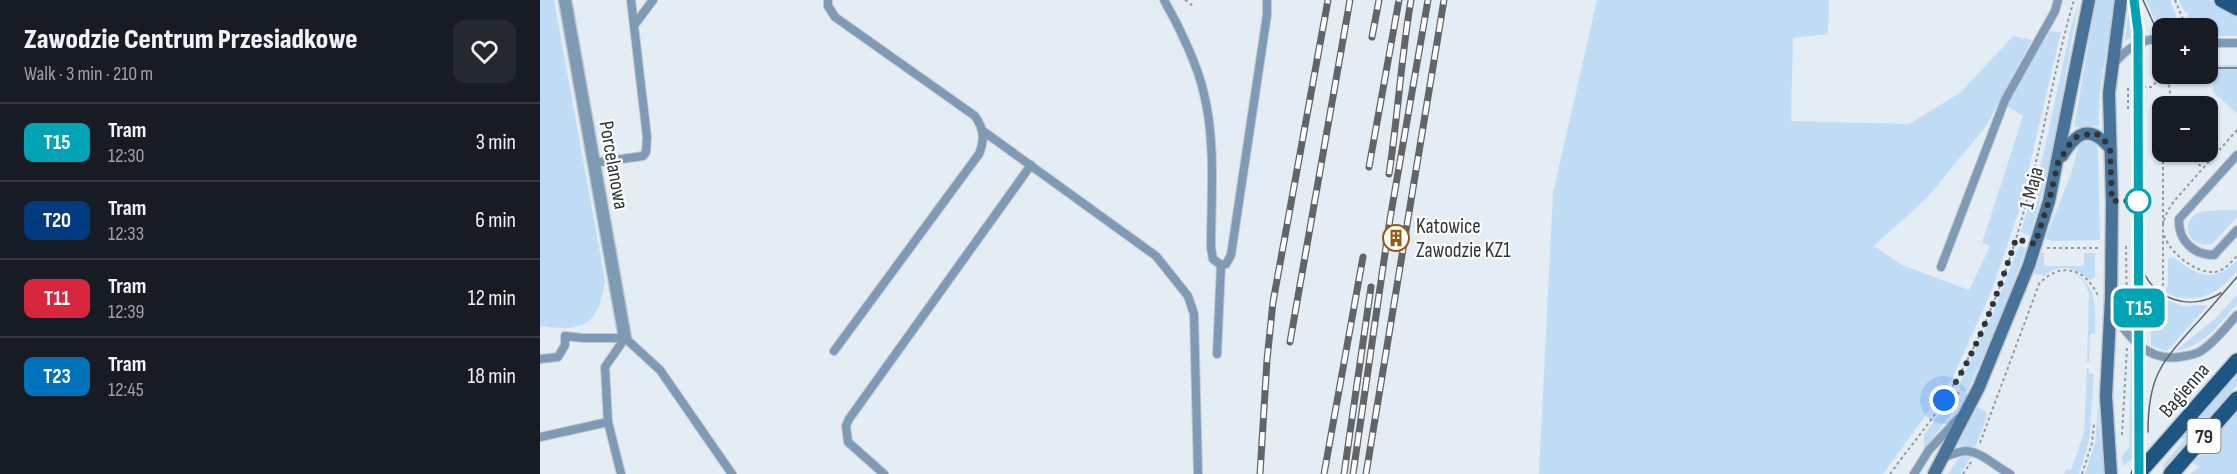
<!DOCTYPE html>
<meta charset="utf-8">
<style>
:root{--surface:#171b24;--page:#242831;--text:#f1f3f6;--muted:#9ea1a6;--line:#363941}
body{margin:0;font-family:"Sofia Sans Condensed",sans-serif;background:var(--page);color:var(--text);height:100vh;display:flex;flex-direction:column;font-size:22px;white-space:nowrap}
*{box-sizing:border-box;margin:0}
p{font-size:20px;color:var(--muted)}
.icon{flex:none;width:33px;height:33px;fill:none;stroke:currentColor;stroke-width:2;stroke-linecap:round;stroke-linejoin:round}
.map{position:relative;flex:1;overflow:hidden}
.details{display:flex;flex-direction:column;background:var(--surface);width:540px}
.details>*{flex:none}
.badge{padding:0 12px;border-radius:9px;font-size:21px;line-height:39px}
.fabs{position:absolute;left:1612px;top:18px;display:grid;gap:12px}
.fabs a{display:grid;place-items:center;width:66px;height:66px;border-radius:12px;background:var(--surface);box-shadow:0 2px 4px #0004;font-size:30px}
.you{position:absolute;width:30px;height:30px;margin:-15px;border:4px solid #fff;border-radius:50%;background:#1a73e8;box-shadow:0 0 0 9px #1a73e833}
.map>.badge{position:absolute;translate:-50% -50%;box-shadow:0 0 0 3px #fff}
.round{display:grid;place-items:center;flex:none;width:63px;height:63px;border-radius:12px;background:var(--page)}
.headline{display:flex;align-items:center;justify-content:space-between;height:102px;padding:0 24px}
h1{font-size:28px;font-weight:800;line-height:45px}
ul{padding:0;list-style:none}
li{display:flex;align-items:center;gap:18px;height:78px;padding:0 24px;border-top:2px solid var(--line)}
li div{flex:1}
li b{display:block;font-size:22px}
li em{font-style:normal}
li .badge{min-width:66px;font-weight:700;text-align:center}
main{display:flex;flex:1;min-height:0}
.map>svg:first-child{display:block}
.green{fill:#c1ddf6}
.lines{fill:none;stroke-linecap:round;stroke-linejoin:round}
.lane-casing{stroke:#c1c8ce;stroke-width:10}
.street-casing{stroke:#c1c8ce;stroke-width:15}
.secondary-casing{stroke:#c1c8ce;stroke-width:15}
.primary-casing{stroke:#c1c8ce;stroke-width:18}
.path{stroke:#94999e;stroke-width:2;stroke-dasharray:3 3;stroke-linecap:butt}
.lane{stroke:#7e9ab4;stroke-width:8}
.street{stroke:#7e9ab4;stroke-width:12}
.secondary{stroke:#487297;stroke-width:12}
.primary{stroke:#1d5681;stroke-width:15}
.tram{stroke:#616568;stroke-width:1.5}
.rail-casing{stroke:#616568;stroke-width:7}
.rail{stroke:#fff;stroke-width:4.5;stroke-dasharray:14;stroke-linecap:butt}
.primary-bridge-casing{stroke:#c1c8ce;stroke-width:18;stroke-linecap:butt}
.primary-bridge{stroke:#1d5681;stroke-width:15}
.line-casing{stroke:#fff;stroke-width:14}
.line{stroke:#00a3b4;stroke-width:9}
.walk{stroke:#313436;stroke-width:6;stroke-dasharray:0 10.8}
.stop-dot{fill:#fff;stroke:#00a3b4;stroke-width:3}
.labels{text-anchor:middle;stroke-width:4.5;stroke-linejoin:round;paint-order:stroke}
.shield{fill:#fff;stroke:#6f7172;stroke-width:1.5}
.shield-label{font-size:20px;font-weight:bold;fill:#313436}
.street-label{font-size:21px;fill:#313436;stroke:#fff}
.poi-label{font-size:21px;fill:#313436;stroke:#fff;text-anchor:start}
</style>
<main>
<section class="details">
<div class="headline"><div><h1>Zawodzie Centrum Przesiadkowe</h1><p>Walk · 3 min · 210 m</p></div><a class="round"><svg class="icon" aria-label="heart" viewBox="0 0 24 24"><path d="M12 20l-8-8c-3-5 5-10 8-4 3-6 11-1 8 4z"/></svg></a></div>
<ul>
<li><span class="badge" style="background:#00a3b4;color:#fff">T15</span><div><b>Tram</b><p>12:30</p></div><em>3 min</em></li>
<li><span class="badge" style="background:#003b80;color:#fff">T20</span><div><b>Tram</b><p>12:33</p></div><em>6 min</em></li>
<li><span class="badge" style="background:#d7263d;color:#fff">T11</span><div><b>Tram</b><p>12:39</p></div><em>12 min</em></li>
<li><span class="badge" style="background:#0072bc;color:#fff">T23</span><div><b>Tram</b><p>12:45</p></div><em>18 min</em></li>
</ul>
</section>
<div class="map">
<svg width="1697" height="474" viewBox="0 0 1697 474">
<rect width="100%" height="100%" fill="#e5edf4"/>
<g class="green">
<path d="M0,0H14L65,280C59,326 43,332 0,326Z"/>
<path d="M1057,0H1289L1288,34L1253,38L1251,121L1369,124L1420,93L1473,36L1492,40L1447,125L1387,198L1334,246L1362,265L1429,290L1450,246L1442,243L1483,116L1466,105L1510,31L1521,32L1479,211L1451,292L1412,379L1343,474H999L1013,193Z"/>
<path d="M1539,0L1513,147L1499,205L1490,235L1481,232L1504,152L1530,31Z"/>
<path d="M1556,0H1574C1571,42 1557,82 1559,124L1558,126L1534,127Z"/>
<path d="M1590,0L1594,36L1586,41L1585,39Z"/>
<path d="M1606,0H1630L1641,28L1619,30Z"/>
<path d="M1639,0H1670L1697,15V36H1668V28H1650L1647,17L1648,15L1647,12L1645,13Z"/>
<path d="M1672,65H1697V114L1673,92Z"/>
<path d="M1543,141C1551,139 1556,142 1558,150L1560,240L1513,241L1505,239L1531,174L1538,147Z"/>
<path d="M1697,210V217L1672,244C1649,249 1638,223 1658,213C1669,209 1685,211 1697,210Z"/>
<path d="M1480,246L1486,248L1457,327L1427,392L1420,390L1421,381L1452,315L1478,248Z"/>
<path d="M1501,253H1504V266H1544V253H1555V277L1550,280C1536,267 1519,263 1504,276L1494,273Z"/>
<path d="M1631,257L1635,258C1657,276 1675,284 1697,260V271C1678,295 1653,307 1624,292L1628,285V260Z"/>
<path d="M1533,273C1559,285 1555,311 1555,334H1550L1549,362H1547L1549,293L1544,282Z"/>
<path d="M1697,295V304C1679,324 1664,347 1635,351L1676,318Z"/>
<path d="M1621,297L1642,306L1668,305L1627,351L1611,346V302H1617Z"/>
<path d="M1591,349L1595,352V456L1583,466L1582,456L1589,447Z"/>
<path d="M1547,368H1549V374H1554L1549,441L1539,474H1524L1526,469L1531,470L1544,433Z"/>
<path d="M1697,374V385L1625,468L1622,466L1644,440L1641,438Z"/>
<path d="M1416,397L1422,400L1384,449V435L1411,398Z"/>
<path d="M1558,406L1564,474H1545L1555,443Z"/>
<path d="M1437,407L1445,411L1447,417L1435,447L1418,445Z"/>
<path d="M1697,412V474H1650L1659,467L1653,463Z"/>
<path d="M1424,456L1431,457L1420,474H1408L1418,459Z"/>
</g>
<g class="lines">
<defs>
<g id="lane">
<path d="M288,0V6L295,17L435,116C444,129 445,140 439,154L294,351"/>
<path d="M624,0C639,26 658,66 664,94C676,143 671,197 671,248L673,259L681,265L686,264L691,255L727,15V0"/>
<path d="M95,24L113,0"/>
<path d="M1668,43H1697"/>
<path d="M1574,64C1587,47 1602,39 1623,38"/>
<path d="M443,131L616,256L648,296L654,314L658,474"/>
<path d="M1697,155L1639,219C1638,240 1653,255 1674,255L1697,230"/>
<path d="M53,163L103,156L106,152L107,137L91,0"/>
<path d="M1401,267L1465,100L1515,11L1518,0"/>
<path d="M1570,310C1587,334 1605,362 1639,357C1646,356 1655,355 1661,351C1675,342 1686,327 1697,315"/>
<path d="M677,354L681,265"/>
<path d="M0,359L18,357L25,345V336L43,338H85L120,370L192,474"/>
<path d="M0,437L68,422"/>
<path d="M1402,458C1409,456 1418,451 1426,451C1442,452 1456,467 1470,474"/>
<path d="M81,474L68,422L65,367L85,338"/>
<path d="M344,474L308,442L306,426L309,419L491,165"/>
<path d="M1374,474L1389,450L1419,418"/>
</g>
<path id="street" d="M25,0L85,338"/>
<g id="secondary">
<path d="M1522,156C1536,133 1549,123 1570,148"/>
<path d="M1394,474L1439,387L1489,265L1509,201L1549,0"/>
<path d="M1571,474L1566,396L1571,297L1572,201L1569,93L1581,0"/>
</g>
<g id="primary">
<path d="M1682,0L1697,8"/>
<path d="M1635,432L1697,361"/>
<path d="M1631,474L1697,399"/>
</g>
</defs>
<use href="#lane" class="lane-casing"/>
<use href="#street" class="street-casing"/>
<use href="#secondary" class="secondary-casing"/>
<use href="#primary" class="primary-casing"/>
<g class="path">
<path d="M645,0L653,6"/>
<path d="M1635,0L1645,24V28"/>
<path d="M1623,74C1631,84 1631,94 1628,106"/>
<path d="M1588,109V88L1612,87L1623,74"/>
<path d="M1697,130L1635,200C1629,208 1622,219 1623,230C1625,250 1655,274 1675,272C1684,271 1691,262 1697,256"/>
<path d="M1645,152L1663,168"/>
<path d="M1623,224V152"/>
<path d="M1586,246L1587,315"/>
<path d="M1507,248H1558"/>
<path d="M1587,298H1615L1623,285V232"/>
<path d="M1411,390L1422,395"/>
<path d="M1582,435L1587,348"/>
<path d="M1440,443L1499,284C1520,261 1546,268 1558,296"/>
<path d="M1350,474C1370,446 1394,419 1411,389C1439,343 1460,290 1476,239C1500,160 1511,78 1534,0"/>
<path d="M1423,474L1431,462"/>
<path d="M1542,474L1552,443L1554,424"/>
</g>
<use href="#lane" class="lane"/>
<use href="#street" class="street"/>
<use href="#secondary" class="secondary"/>
<use href="#primary" class="primary"/>
<g class="tram">
<path d="M1594,0L1598,31L1599,474"/>
<path d="M1603,0L1623,44"/>
<path d="M1668,68H1697"/>
<path d="M1601,265C1612,300 1650,312 1681,293"/>
<path d="M1608,432C1608,378 1620,364 1654,326C1669,310 1683,293 1697,277"/>
</g>
<defs>
<g id="rail">
<path d="M832,37L839,0"/>
<path d="M829,167L859,0"/>
<path d="M849,174C858,116 861,58 871,0"/>
<path d="M750,342L810,0"/>
<path d="M720,474L727,360L733,302L788,0"/>
<path d="M784,474L823,257"/>
<path d="M804,474L831,287"/>
<path d="M813,474L850,219L888,0"/>
<path d="M826,474L904,0"/>
</g>
</defs>
<use href="#rail" class="rail-casing"/>
<use href="#rail" class="rail"/>
<defs>
<path id="primary-bridge" d="M1598,474L1635,432"/>
</defs>
<use href="#primary-bridge" class="primary-bridge-casing"/>
<use href="#primary-bridge" class="primary-bridge"/>
</g>
<g class="lines">
<defs>
<path id="line" d="M1594,0L1598,31L1599,474"/>
</defs>
<use href="#line" class="line-casing"/>
<use href="#line" class="line"/>
<path class="walk" d="M1404,400C1437,354 1458,292 1476,239L1495,244L1509,201L1518,163L1531,142L1536,137L1554,133L1561,136L1570,148L1572,201H1598"/>
</g>
<defs>
<symbol id="building-ring" viewBox="-11 -11 22 22"><circle r="9.5" fill="#fff" stroke="#935a14" stroke-width="1.5"/><path d="M-4-6H4V6H1V3H-1V6H-4ZM-2.5-4.3h1.7v1.8h-1.7ZM.8-4.3h1.7v1.8H.8ZM-2.5-1h1.7V.8h-1.7ZM.8-1h1.7V.8H.8Z" fill="#935a14"/></symbol>
</defs>
<g fill-rule="evenodd">
<use href="#building-ring" x="841" y="223" width="30" height="30"/>
</g>
<circle class="stop-dot" cx="1598" cy="201" r="12"/>
<g class="labels">
<rect class="shield" x="1647.5" y="419" width="33" height="34" rx="4.5"/>
<g class="shield-label">
<text x="1664" y="443">79</text>
</g>
<g class="street-label">
<text transform="translate(74 165) rotate(80)" y="7">Porcelanowa</text>
<text transform="translate(1491 188) rotate(-76)" y="7">1 Maja</text>
<text transform="translate(1644 390) rotate(-49)" y="7">Bagienna</text>
</g>
<g class="poi-label">
<text x="876" y="233">Katowice<tspan x="876" dy="24">Zawodzie KZ1</tspan></text>
</g>
</g>
</svg>
<div class="fabs">
<a>+</a>
<a>−</a>
</div>
<div class="you" style="left:1404px;top:400px"></div>
<b class="badge" style="left:1599px;top:308px;background:#00a3b4;color:#fff">T15</b>
</div>
</main>
